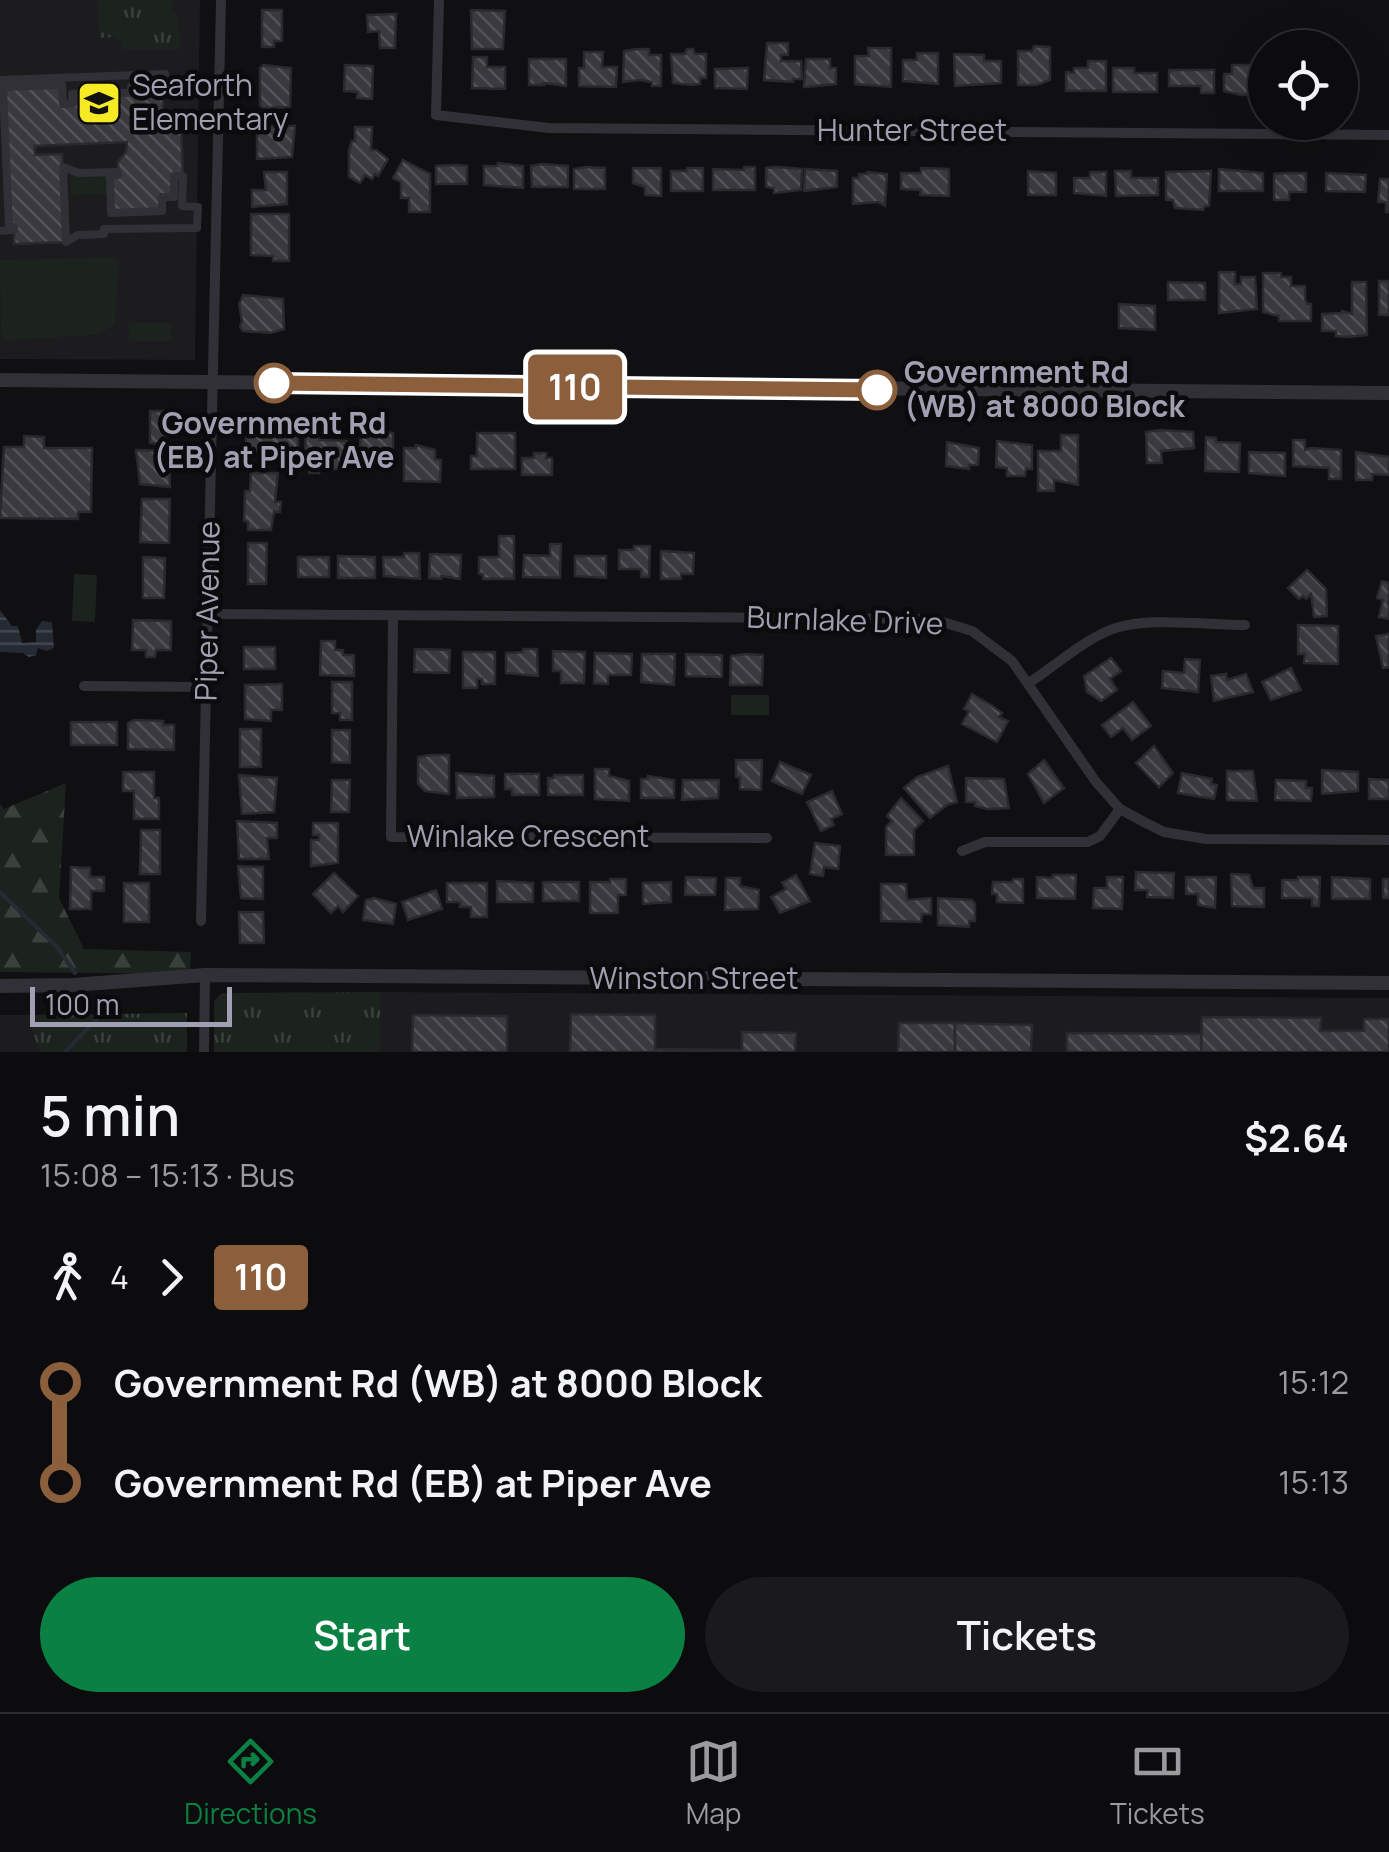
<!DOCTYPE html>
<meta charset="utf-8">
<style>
:root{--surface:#0c0b0d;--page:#1a191b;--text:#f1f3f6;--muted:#9a9b9d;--line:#2c2b2e;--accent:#0b8043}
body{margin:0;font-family:Manrope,sans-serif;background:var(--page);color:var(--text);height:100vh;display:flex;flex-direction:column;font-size:38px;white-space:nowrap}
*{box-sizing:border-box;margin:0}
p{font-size:32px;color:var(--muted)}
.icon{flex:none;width:55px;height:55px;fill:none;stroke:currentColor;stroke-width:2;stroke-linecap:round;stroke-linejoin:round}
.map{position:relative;height:1052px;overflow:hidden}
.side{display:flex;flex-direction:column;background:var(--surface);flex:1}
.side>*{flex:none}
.badge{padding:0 20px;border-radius:8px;font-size:35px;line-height:65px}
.buttons{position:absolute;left:1248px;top:30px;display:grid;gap:20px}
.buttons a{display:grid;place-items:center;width:110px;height:110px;border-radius:50%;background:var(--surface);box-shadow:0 10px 40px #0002,0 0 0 2px var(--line);font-size:50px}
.scale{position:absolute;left:30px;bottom:25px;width:202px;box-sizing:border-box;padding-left:10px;border:5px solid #a0a0b2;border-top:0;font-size:28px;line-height:35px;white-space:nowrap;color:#a0a0b2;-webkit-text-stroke:8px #0b0a0c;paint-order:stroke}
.map>.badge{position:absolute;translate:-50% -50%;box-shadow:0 0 0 5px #fff}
.legs{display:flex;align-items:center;gap:15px;height:110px;padding:0 40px;font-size:32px}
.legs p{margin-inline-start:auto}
.headline{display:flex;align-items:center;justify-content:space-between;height:170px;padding:0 40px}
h1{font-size:55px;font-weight:600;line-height:75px}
.primary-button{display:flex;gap:20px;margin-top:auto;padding:20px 40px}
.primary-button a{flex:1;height:115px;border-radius:60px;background:var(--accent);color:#fff;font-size:40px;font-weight:600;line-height:115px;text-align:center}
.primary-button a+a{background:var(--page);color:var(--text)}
ul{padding:0 40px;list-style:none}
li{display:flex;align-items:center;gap:35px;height:100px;font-size:38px}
li i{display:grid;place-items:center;width:15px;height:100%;margin:0 12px;background:currentColor}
li i::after{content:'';width:25px;height:25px;margin:-12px;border:8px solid;border-radius:50%;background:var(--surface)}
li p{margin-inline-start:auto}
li:first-child i{background:linear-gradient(#0000 50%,currentColor 0)}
li:last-child i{background:linear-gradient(currentColor 50%,#0000 0)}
.tabs{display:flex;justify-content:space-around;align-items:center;height:140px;border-top:2px solid var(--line);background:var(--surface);font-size:28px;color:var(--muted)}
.tabs a{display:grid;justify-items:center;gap:5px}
.tabs .current{color:var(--accent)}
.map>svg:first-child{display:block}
.built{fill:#1c1b1e}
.green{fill:#1c231e}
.forest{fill:url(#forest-firs)}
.park{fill:url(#park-tufts)}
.water{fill:url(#water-rules)}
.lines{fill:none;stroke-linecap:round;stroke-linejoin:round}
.stream{stroke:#262a34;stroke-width:4}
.building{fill:url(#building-back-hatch);stroke:#2a292d;stroke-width:2.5}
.pedestrian{stroke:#313036;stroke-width:8}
.minor{stroke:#313036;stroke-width:10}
.tertiary{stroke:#313036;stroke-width:14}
.line-1-casing{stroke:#fff;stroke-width:22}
.line-1{stroke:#8b5e3c;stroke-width:15}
.stop-1-dot{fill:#fff;stroke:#8b5e3c;stroke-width:5}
.labels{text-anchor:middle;stroke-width:9;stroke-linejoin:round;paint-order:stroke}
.poi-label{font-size:30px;fill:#a0a0b2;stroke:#0b0a0c;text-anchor:start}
.street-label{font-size:30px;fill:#a0a0b2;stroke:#0b0a0c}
.stop-label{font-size:30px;font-weight:bold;fill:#a0a0b2;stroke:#0b0a0c;text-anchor:start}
</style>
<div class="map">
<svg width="1389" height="1052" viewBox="0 0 1389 1052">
<defs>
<pattern id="forest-firs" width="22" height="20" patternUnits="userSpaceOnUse" patternTransform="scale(2.5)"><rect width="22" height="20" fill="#1c231e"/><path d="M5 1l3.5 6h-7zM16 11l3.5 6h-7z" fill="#3a403c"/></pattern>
<pattern id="park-tufts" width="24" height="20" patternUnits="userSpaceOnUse" patternTransform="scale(2.5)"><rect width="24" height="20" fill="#1c231e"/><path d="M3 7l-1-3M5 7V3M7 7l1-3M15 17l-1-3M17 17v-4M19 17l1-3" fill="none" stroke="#3a403c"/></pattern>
<pattern id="water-rules" width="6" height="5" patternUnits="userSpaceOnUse" patternTransform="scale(2.5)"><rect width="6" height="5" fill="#262a34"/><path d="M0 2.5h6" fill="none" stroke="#42464f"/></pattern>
<pattern id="building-back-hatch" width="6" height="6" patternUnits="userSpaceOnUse" patternTransform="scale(2.5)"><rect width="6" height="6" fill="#3a393e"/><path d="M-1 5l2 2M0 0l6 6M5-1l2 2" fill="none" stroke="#535258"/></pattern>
</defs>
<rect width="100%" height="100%" fill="#100f11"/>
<g class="built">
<path d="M0,0H200L195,360L0,359Z"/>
<path d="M380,992L1389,998V1052H380Z"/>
<path d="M0,1015H27L40,1052H0Z"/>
</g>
<g class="green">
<path d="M109,172V194L71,195L70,173Z"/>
<path d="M113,257L119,262L115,325L96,335L7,340L1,334L0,260Z"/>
<rect x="129" y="323" width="42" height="18"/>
<path d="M74,574L97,575L95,622L72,621Z"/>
<rect x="731" y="695" width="38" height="20"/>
</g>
<path class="forest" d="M66,783L59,898L84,949L191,952L190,974L0,972V804L4,809Z"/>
<g class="park">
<path d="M98,0H171L172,10L177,16L181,49H122L121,43L115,37L99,38Z"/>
<path d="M380,992V1052H214V1001L222,993Z"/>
<path d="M187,1013V1052H40L27,1015Z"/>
</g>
<path class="water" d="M0,610L12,626H18L22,643L36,642V630L42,621L52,622L54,648L47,651L38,648L36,655L29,657L23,653L0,652Z"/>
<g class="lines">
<g class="stream">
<path d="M0,892L57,947L75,973"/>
<path d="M65,1052L97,1019L99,1002"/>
</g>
</g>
<g class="building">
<path d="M262,10H282V41H274V47H262Z"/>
<path d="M471,10L505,11L503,49H472Z"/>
<path d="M396,14L395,48H380L379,31L368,32L367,15Z"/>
<path d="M767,43H788V55H781V61H801L802,79H793V82L764,80Z"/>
<path d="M1034,46L1050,47V80L1037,85H1018V51H1032Z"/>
<path d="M868,48H891V87L855,84V56H869Z"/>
<path d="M637,49H649V55H661V86H652V82L640,80L623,82L624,51Z"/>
<path d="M687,49H693L695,54H706V78H700V84L692,85L673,83L671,54H685Z"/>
<path d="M584,52H603L602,67H617L616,87L579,86V68H584Z"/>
<path d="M917,53H938V84L903,81V60H917Z"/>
<path d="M954,54L984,55V61H1001V83L955,86Z"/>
<path d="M473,57H487V67H505V89L472,88Z"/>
<path d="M529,59H566V86L544,83V85H529Z"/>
<path d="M806,59H830V68H836V84L804,87Z"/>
<path d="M1088,61H1106V91H1066V72L1074,73V68H1088Z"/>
<path d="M263,65L291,68L290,107L263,108L260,105V68Z"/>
<path d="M345,65L373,66L372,99L357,98L358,92L344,91Z"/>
<path d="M1232,65H1265V94L1241,95L1224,91V74H1232Z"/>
<path d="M748,68L747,89L715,88V69Z"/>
<path d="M1113,68H1134V73H1157V92H1113Z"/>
<path d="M1169,70H1214V93H1201V86H1169Z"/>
<path d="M1340,70L1358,72V90L1340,87Z"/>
<path d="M162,82L164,126L181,125L183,176H174V197H162V211L111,213L110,175H118V162L126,152L127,142L35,146V155L62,154L66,242L14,244V227H9L3,87L62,85L63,104L73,103L72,94L86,93L87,102L116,101L115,93H131L137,83Z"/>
<path d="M257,126H295L292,157L257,159Z"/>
<path d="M355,127H372L371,150H376L388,159L378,176L375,174L372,179L365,175L360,183L349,177V150L352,141H355Z"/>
<path d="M403,160L430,174V212H409V198H401V182L393,178Z"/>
<path d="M498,163L523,166V188L484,185V166H498Z"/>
<path d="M542,164L568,166V187H532L531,166Z"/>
<path d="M455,165L467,166V184H436V166Z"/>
<path d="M586,167L605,168V189H574V169Z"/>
<path d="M744,167H755V190H713V169L744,170Z"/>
<path d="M777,167L802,169L801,190L774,193V188L766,187V168Z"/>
<path d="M633,168H661V196L645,195V187L633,183Z"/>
<path d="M687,168H703V191H671V171H687Z"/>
<path d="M921,168L949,169V196L920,195L921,190L901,189V173H921Z"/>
<path d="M805,169L837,171V187L804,191Z"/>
<path d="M1219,169L1263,173V191H1219Z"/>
<path d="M1028,171L1056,173V195H1028Z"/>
<path d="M1115,171H1131V178H1158V195L1116,196Z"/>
<path d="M1211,171L1209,206H1205L1203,210L1175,208L1173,200H1166V172Z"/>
<path d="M264,172H287V204L252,207V190H266Z"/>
<path d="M867,172L887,174L885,206L878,202L853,204V178H859V174H867Z"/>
<path d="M1090,172H1106V196L1074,193V178H1090Z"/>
<path d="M1286,173H1306V192H1289V200H1274V174Z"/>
<path d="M1326,173L1366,175L1365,192L1326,191Z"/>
<path d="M1380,179H1389V212H1386V202H1378Z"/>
<path d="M251,214H289V261H273V256L251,255Z"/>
<path d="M1219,272H1235V284H1241V277H1255L1257,309L1219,313Z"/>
<path d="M1263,273H1281V277H1291V286H1305V299L1307,304H1311V321H1279V316L1263,312Z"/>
<rect x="1379" y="281" width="10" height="34"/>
<path d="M1168,282L1205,283V300H1168Z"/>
<path d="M1352,282H1366L1367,335L1346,337L1336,336V331H1322V314L1342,313V311L1352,314Z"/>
<path d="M243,295L283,299L284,329L271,333L243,331L240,327L242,321L239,304Z"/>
<path d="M1119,304L1155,306V330L1119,328Z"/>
<path d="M150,411H168L166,444L150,443Z"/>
<path d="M246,420L298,421V453L246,452Z"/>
<path d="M306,420H320L319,440L347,441V469H326L319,470V473H309V461H305Z"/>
<path d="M361,420H377V432L393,433V452L360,453Z"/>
<path d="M1160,430L1193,432L1194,448L1161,451L1162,463H1147L1146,432Z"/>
<path d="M477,433H515V469H471V456H477Z"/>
<path d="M1061,435H1078V485L1054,480V491H1038V451H1061Z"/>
<path d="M24,436L44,437V448H92L91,512H78V519L0,518L4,447H24Z"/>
<path d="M1206,437L1216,438V442L1240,443L1239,472L1205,471Z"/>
<path d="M1293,440H1305V450L1310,448L1341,450V479H1329V468L1293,466Z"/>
<path d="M997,441L1032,445V469H1026L1025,476H1007V468L996,467Z"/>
<path d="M947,442L979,448L978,465H969V469L946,466Z"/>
<path d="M416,445L435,450V459L441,460L440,482L404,481V448H416Z"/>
<path d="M136,450L169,451L170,487L140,484Z"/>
<path d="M1249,452L1285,453V476L1249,473Z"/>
<path d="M1356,452L1389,457V475L1372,474V480H1356Z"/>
<path d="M534,453H546V458H552V475H522V458H534Z"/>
<path d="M251,473H278L275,502H281L280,512H274L271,530H248V522L244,521L245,491H250Z"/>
<path d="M142,499H170L169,543L140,542Z"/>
<path d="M499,536H514V579H483V574H479V557H499Z"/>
<path d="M248,543H267L266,584H248Z"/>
<path d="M550,544H561L560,578L523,577L524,555L550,556Z"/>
<path d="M634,546H650L649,577H641V569H619V550H634Z"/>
<path d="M661,551L694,553L693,574H681V579H661Z"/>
<path d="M404,553H419L420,579L384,576L383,557H404Z"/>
<path d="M430,554L461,555L460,579L441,576V579L429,578Z"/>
<path d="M338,556L375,557V578H338Z"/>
<path d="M575,556H606V578L575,576Z"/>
<path d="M143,557L165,558L164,598H143Z"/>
<rect x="298" y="557" width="31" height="20"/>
<path d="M1307,570L1326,589L1327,616L1314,617L1311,594L1306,599L1303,596L1299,599L1288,588Z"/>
<path d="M1382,581L1389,583V619L1379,617L1383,600L1377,598Z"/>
<path d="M133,620L171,621V650H156L155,657H146V650H132Z"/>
<path d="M1298,625L1338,626V664L1304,663L1305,654H1298Z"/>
<path d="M1389,634V667L1383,668L1376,636Z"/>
<path d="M321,641H335V650H343V655H354V676L320,675Z"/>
<rect x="244" y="647" width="31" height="22"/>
<path d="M415,649L450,650L449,673L414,672Z"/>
<path d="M523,649H537L538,676L506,673V653L523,652Z"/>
<path d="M553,651L585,652L584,683H561V671H553Z"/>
<path d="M463,652H495V684H482V679H477V688H463Z"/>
<path d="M595,653L632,654L631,675H608V684L594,683Z"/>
<path d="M642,654H675L674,685L641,682Z"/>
<path d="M686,654L722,655V677L686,676Z"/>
<path d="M745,654L763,655L762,685H730L731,656Z"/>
<path d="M1111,658L1121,671L1110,679L1117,690L1101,701L1087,692L1084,676Z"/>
<path d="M1185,659L1200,660L1198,692L1162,688L1163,671L1184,673Z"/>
<path d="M1291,668L1301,690L1271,700L1262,682Z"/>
<path d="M1226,674L1227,680L1246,674L1253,692L1214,701L1211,676Z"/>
<path d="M332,682H352V720H340V713H332Z"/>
<path d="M282,684V710H271V721L245,719V685Z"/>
<path d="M972,694L991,705L1002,713L999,717L1008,721L997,742L962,724L969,711L964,709Z"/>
<path d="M1133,702L1151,726L1132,740L1123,728L1111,737L1102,725Z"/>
<path d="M134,720L163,721V725H174V750L128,749V723Z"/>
<rect x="71" y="722" width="46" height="23"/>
<rect x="240" y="729" width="21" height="38"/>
<path d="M332,730H350V763L332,762Z"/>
<path d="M1154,746L1173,773L1159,787L1136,763Z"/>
<path d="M430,755H449V794L425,791L418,784V757Z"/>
<path d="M736,760H762L761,790L740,789V777H736Z"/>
<path d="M1044,760L1064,788L1044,803L1028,774Z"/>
<path d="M780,762L811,775L802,794L772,781Z"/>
<path d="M948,766L957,802L947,805L930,818L904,788L917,777Z"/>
<path d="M595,769H609V776L629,781V801L595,799Z"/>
<path d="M1322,770L1358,772V791L1322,794Z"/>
<path d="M1227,771H1253L1257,801L1227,800Z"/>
<path d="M123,772H154V798H159V819H134V791H123Z"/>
<path d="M456,773L494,776V797L457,798Z"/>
<path d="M1182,773L1212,779L1211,784L1217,785L1214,799L1178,793Z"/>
<path d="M505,774H539V795H512V789H505Z"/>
<path d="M239,775L277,778L274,812L242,814Z"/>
<path d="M554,775H583V795H548V778H554Z"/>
<path d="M648,776L674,780V798H641V779H648Z"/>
<path d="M966,778L1004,779L1009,808L988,809L975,806V802H966Z"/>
<path d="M1369,779L1389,780V799H1369Z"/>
<path d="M332,780H350L349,812H331Z"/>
<path d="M683,780H719L718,798L682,800Z"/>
<path d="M1276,780L1306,781V788H1312L1311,801L1275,800Z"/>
<path d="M832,791L842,814L831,819L834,825L821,831L807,802Z"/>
<path d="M901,798L923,821L914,830V855H886V827L892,821L887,816Z"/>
<path d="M237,821L277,823V838H267L269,859H239Z"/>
<path d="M313,823H338V863L311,866V840H319V835H313Z"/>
<path d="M141,830H160V874H140Z"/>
<path d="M815,843L840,846L838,869L824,867L823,876L810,874Z"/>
<path d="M238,866L263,867V899L241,898Z"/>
<path d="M71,867L90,868V877H104V891H91V909H70Z"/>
<path d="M1136,872L1174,873L1173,898L1147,897L1148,890H1135Z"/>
<path d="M334,873L358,896L343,912L338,906L331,913L313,894Z"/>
<path d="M1231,874L1249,875L1253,888H1264V907L1232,906Z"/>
<path d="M796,875L810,901L780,913L771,897L786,889L782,883Z"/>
<path d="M1053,875H1076L1075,899L1037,898V877L1052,878Z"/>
<path d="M686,877L716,878L715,895H685Z"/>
<path d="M1107,877H1123L1122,909L1093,908L1094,888H1107Z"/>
<path d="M1186,877H1216L1215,908L1198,905V894H1186Z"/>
<path d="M1298,877H1320L1319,906H1312V898H1282V880H1298Z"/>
<path d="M1332,877L1370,879V899H1332Z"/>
<path d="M726,878H740V886L759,890L758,909L725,910Z"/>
<path d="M610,879H626V895H618V913H590V882H610Z"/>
<path d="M1013,879H1023V903L997,902V894H992L993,882H1012Z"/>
<rect x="1383" y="879" width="6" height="19"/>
<path d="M497,881L533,883V902H497Z"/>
<rect x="543" y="882" width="36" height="19"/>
<path d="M671,882V902L643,904V883Z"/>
<rect x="124" y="883" width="25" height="39"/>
<path d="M447,883H487V917H471V907H460V902H447Z"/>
<path d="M881,884H906L907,900L931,898V914H922L921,922L881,921Z"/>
<path d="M436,890L442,909L408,920L402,902Z"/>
<path d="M374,898L396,904L393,924L363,920L366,900Z"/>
<path d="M938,898L972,900L975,904V921H969V927L938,925Z"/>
<path d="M239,912H263L264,943H240Z"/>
<path d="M571,1014L655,1015V1049L742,1050V1032L796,1033L795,1052H570Z"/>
<path d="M413,1015L507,1016V1052H412Z"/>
<path d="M1202,1017L1321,1018L1320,1031H1364V1019H1389V1052H1201Z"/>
<path d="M899,1023H955V1052H898Z"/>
<path d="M955,1023L1032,1025L1031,1052H955Z"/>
<path d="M1067,1033L1201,1034V1052H1067Z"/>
</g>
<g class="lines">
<g class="pedestrian">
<path d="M0,80L165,74V82L137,83V86L131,87V93H115L116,101L87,102L86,93L72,94L73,103L63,104L62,85L3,87L9,227H14V230L0,231"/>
<path d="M63,167L79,173L118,172V175H110L111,213L162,211V197H174V176H183L182,206L198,207L197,228L104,229V234L78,235L66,242Z"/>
</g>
<g class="minor">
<path d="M439,0L436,115L549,128L1389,135"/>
<path d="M209,614L933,619L972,631L1012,661L1096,782L1120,809L1144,822L1164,832L1206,839L1389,840"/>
<path d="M393,616L391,837L767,838"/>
<path d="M1029,683C1055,666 1081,642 1110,630C1145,616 1206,625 1245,625"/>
<path d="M84,686L206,687"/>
<path d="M962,851L985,842H1088L1100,836L1120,809"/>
<path d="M201,921L221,0"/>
<path d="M204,1052L205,975"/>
</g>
<g class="tertiary">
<path d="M0,380L1389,393"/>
<path d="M0,986L73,985L205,975L1389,983"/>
</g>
</g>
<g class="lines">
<defs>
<path id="line-1" d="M274,383L877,390"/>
</defs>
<use href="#line-1" class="line-1-casing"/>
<use href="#line-1" class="line-1"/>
</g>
<defs>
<symbol id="school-square" viewBox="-11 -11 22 22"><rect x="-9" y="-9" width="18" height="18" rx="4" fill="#f5ea23" stroke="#0b0a0c"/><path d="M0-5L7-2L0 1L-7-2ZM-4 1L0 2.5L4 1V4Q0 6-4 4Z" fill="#111"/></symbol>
</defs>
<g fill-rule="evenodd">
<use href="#school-square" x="74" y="78" width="50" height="50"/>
</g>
<g class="stop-1-dot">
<circle cx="274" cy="383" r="18"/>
<circle cx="877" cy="390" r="18"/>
</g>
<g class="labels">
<g class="poi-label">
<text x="132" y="96">Seaforth<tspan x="132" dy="34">Elementary</tspan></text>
</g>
<g class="street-label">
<text x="912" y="141">Hunter Street</text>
<text transform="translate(208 611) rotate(-89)" y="10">Piper Avenue</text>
<text transform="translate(845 621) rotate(2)" y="10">Burnlake Drive</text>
<text x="528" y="847">Winlake Crescent</text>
<text x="694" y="989">Winston Street</text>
</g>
<g class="stop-label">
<text x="904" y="383">Government Rd<tspan x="904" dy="34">(WB) at 8000 Block</tspan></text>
<text x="274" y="434" text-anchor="middle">Government Rd<tspan x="274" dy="34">(EB) at Piper Ave</tspan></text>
</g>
</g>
</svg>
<div class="buttons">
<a><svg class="icon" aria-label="locate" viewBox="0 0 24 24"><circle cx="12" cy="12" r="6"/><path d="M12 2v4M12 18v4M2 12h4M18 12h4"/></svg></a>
</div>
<div class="scale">100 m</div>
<b class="badge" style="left:575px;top:387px;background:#8b5e3c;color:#fff">110</b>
</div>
<section class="side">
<div class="headline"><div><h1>5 min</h1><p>15:08 – 15:13 · Bus</p></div><b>$2.64</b></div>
<div class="legs"><svg class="icon" aria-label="walk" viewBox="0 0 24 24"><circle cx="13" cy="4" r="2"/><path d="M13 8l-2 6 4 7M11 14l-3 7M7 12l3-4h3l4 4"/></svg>4<svg class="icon" aria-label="forward" viewBox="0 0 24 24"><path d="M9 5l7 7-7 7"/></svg><b class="badge" style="background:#8b5e3c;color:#fff">110</b></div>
<ul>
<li><i style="color:#8b5e3c"></i><b>Government Rd (WB) at 8000 Block</b><p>15:12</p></li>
<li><i style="color:#8b5e3c"></i><b>Government Rd (EB) at Piper Ave</b><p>15:13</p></li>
</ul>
<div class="primary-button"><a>Start</a><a>Tickets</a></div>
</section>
<nav class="tabs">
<a class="current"><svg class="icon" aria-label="directions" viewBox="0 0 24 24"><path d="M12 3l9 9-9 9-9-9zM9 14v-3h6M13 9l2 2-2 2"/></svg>Directions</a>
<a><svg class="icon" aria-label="map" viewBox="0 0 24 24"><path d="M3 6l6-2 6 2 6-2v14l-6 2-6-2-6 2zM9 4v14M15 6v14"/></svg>Map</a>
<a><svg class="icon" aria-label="tickets" viewBox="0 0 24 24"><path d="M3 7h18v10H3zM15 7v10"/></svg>Tickets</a>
</nav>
